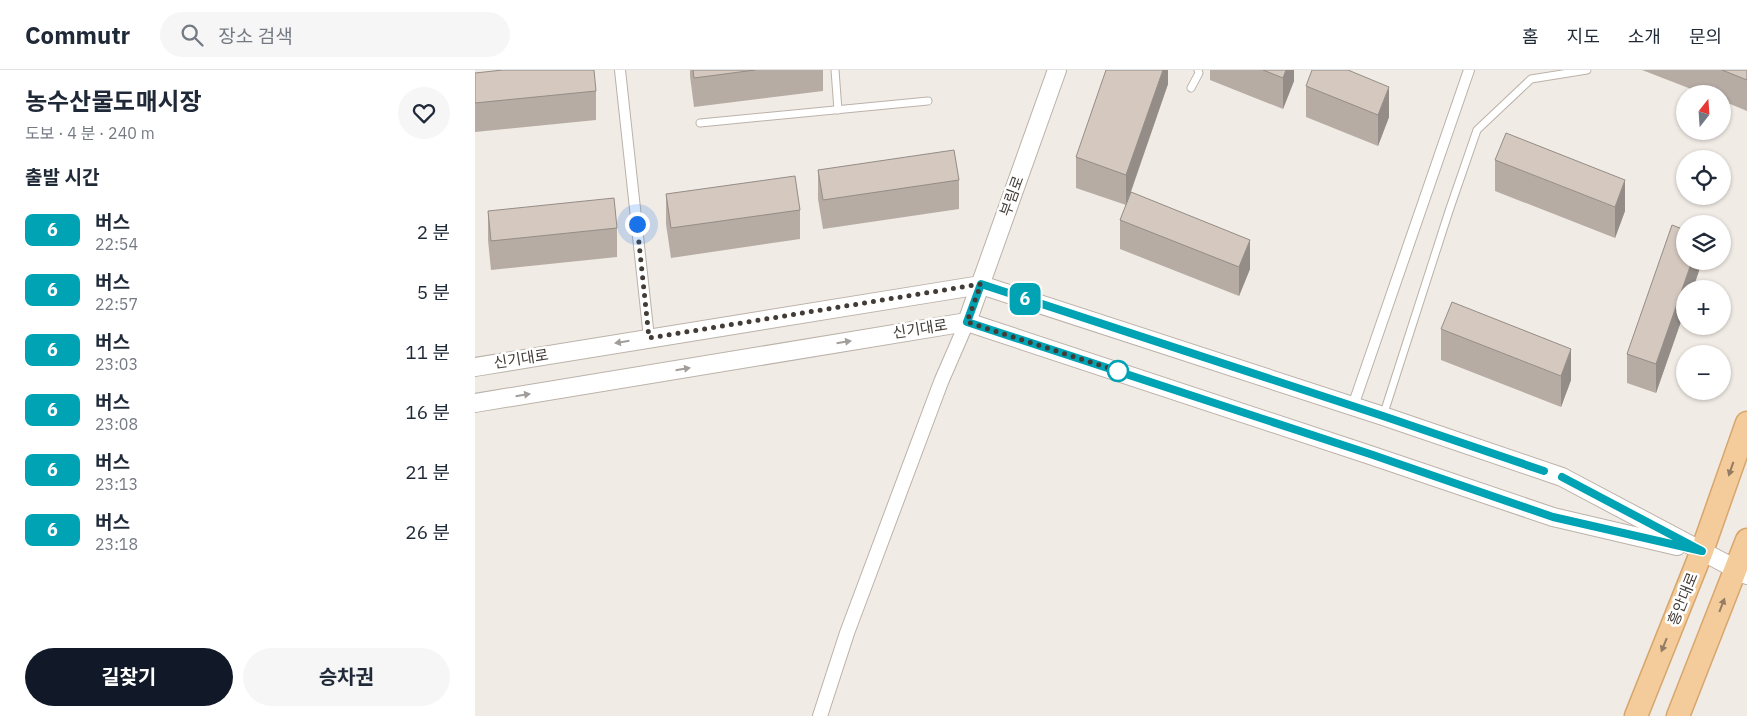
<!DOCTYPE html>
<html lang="ko">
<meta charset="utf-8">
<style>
:root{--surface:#fff;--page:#f6f6f7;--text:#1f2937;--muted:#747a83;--line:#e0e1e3;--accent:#111827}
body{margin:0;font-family:"IBM Plex Sans","Noto Sans KR",sans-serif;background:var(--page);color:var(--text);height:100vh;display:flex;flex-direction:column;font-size:19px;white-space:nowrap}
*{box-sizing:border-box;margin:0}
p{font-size:16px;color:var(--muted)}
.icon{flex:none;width:28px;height:28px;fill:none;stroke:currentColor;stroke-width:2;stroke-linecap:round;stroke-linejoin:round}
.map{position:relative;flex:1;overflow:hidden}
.panel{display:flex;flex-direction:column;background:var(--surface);width:475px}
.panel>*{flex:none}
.badge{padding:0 10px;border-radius:8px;font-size:18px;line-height:32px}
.needle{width:32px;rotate:17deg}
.controls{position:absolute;left:1201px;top:15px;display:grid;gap:10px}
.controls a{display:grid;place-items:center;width:55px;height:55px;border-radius:50%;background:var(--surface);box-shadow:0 1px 4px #0004;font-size:25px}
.you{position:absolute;width:25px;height:25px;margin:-12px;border:4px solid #fff;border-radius:50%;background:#1a73e8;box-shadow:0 0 0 8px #1a73e833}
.map>.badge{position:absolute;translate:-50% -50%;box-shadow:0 0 0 2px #fff}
h2{padding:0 25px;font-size:19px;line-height:45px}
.round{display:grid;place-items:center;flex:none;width:52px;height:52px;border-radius:26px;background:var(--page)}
.overview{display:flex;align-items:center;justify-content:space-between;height:85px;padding:0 25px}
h1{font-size:24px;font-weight:700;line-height:38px}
.action{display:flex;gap:10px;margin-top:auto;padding:10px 25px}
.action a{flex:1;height:58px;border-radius:30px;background:var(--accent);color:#fff;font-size:20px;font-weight:700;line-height:58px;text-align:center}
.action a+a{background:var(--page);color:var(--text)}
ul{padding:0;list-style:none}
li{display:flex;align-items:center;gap:15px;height:60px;padding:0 25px}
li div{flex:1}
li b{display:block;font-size:19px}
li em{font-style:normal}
li .badge{min-width:55px;font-weight:700;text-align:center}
header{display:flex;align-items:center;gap:30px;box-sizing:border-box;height:70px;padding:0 25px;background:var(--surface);border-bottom:1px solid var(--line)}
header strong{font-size:24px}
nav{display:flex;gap:28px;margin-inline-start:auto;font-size:18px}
.search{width:350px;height:45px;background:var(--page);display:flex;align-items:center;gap:12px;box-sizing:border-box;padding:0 18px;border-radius:28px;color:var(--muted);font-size:19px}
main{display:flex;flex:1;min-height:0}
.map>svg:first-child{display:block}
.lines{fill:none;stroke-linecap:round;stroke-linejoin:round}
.service-casing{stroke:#bbb2a9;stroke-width:9}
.pedestrian-casing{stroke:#bbb2a9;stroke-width:12}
.minor-casing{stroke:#bbb2a9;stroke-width:16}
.tertiary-casing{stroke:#bbb2a9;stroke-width:20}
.primary-casing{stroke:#d7a66d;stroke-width:25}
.service{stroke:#fff;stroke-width:7}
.pedestrian{stroke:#fff;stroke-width:10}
.minor{stroke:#fff;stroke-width:14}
.tertiary{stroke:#fff;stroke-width:18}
.primary{stroke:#f4cc9b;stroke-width:22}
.wall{fill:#b6aca4}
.shaded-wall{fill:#948c86}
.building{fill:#d4c8bf;stroke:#948c86}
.oneway{fill:#a19d9a}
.oneway2{fill:#937c63}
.line-casing{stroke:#fff;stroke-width:11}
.line{stroke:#00a3b4;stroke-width:8}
.walk{stroke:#433b36;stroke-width:5;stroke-dasharray:0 9}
.stop-dot{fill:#fff;stroke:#00a3b4;stroke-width:2.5}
.labels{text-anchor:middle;stroke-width:5;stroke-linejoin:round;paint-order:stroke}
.street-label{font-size:15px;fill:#433b36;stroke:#fff}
</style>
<header>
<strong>Commutr</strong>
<div class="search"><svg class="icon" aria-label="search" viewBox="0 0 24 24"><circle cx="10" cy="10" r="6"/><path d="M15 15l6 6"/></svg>장소 검색</div>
<nav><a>홈</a><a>지도</a><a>소개</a><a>문의</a></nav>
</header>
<main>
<section class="panel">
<div class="overview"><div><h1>농수산물도매시장</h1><p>도보 · 4 분 · 240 m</p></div><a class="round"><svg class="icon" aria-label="heart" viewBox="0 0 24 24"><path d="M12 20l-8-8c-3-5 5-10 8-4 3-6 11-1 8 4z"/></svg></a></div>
<h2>출발 시간</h2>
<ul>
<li><span class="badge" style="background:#00a3b4;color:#fff">6</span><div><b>버스</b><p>22:54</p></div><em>2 분</em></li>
<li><span class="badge" style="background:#00a3b4;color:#fff">6</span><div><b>버스</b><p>22:57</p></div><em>5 분</em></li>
<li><span class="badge" style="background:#00a3b4;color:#fff">6</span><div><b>버스</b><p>23:03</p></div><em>11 분</em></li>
<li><span class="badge" style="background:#00a3b4;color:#fff">6</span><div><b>버스</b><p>23:08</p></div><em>16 분</em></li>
<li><span class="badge" style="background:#00a3b4;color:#fff">6</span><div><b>버스</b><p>23:13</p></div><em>21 분</em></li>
<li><span class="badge" style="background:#00a3b4;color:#fff">6</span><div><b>버스</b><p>23:18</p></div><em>26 분</em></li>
</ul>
<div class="action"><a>길찾기</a><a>승차권</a></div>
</section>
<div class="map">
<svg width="1272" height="646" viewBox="0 0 1272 646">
<rect width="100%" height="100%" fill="#f1ebe5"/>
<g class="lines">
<defs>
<g id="service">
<path d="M360,0L363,40"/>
<path d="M716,18L724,3L723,0"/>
<path d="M225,53L453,31"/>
<path d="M908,346L974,141L1002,60L1056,9L1112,0"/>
</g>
<g id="pedestrian">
<path d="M145,0L174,268"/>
<path d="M878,336L994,0"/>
</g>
<path id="minor" d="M345,646L372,563L466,312L492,252"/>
<g id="tertiary">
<path d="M492,252L582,0"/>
<path d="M0,297L506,215L908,346L1087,407L1272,505"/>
<path d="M0,333L492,252L895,385L1078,447L1202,476"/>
</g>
<g id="primary">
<path d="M1161,646L1227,481L1272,353"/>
<path d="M1203,646L1272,470"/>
</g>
</defs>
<use href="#service" class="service-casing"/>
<use href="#pedestrian" class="pedestrian-casing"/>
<use href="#minor" class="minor-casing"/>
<use href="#tertiary" class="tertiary-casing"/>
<use href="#primary" class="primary-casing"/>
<use href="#service" class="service"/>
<use href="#pedestrian" class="pedestrian"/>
<use href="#minor" class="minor"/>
<use href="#tertiary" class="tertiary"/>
<use href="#primary" class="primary"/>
</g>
<g class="wall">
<path d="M215,0H348V21L219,37L215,6Z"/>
<path d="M693,0V14L656,122L775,199L764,226L645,179V150L651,135L601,118V87Z"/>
<path d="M735,0H819V11L808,39L735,10Z"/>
<path d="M1167,0H1272V41L1248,31V24H1229Z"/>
<path d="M0,3L121,21V50L0,62Z"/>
<path d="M831,16L914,47L903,76L831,47Z"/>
<path d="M1020,90L1150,141L1140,168L1020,121Z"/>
<path d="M343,100L484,110V139L348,159L343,129Z"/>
<path d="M191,124L325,140V169L196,188L191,154Z"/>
<path d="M13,141L142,158V187L16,200L13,170Z"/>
<path d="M1226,191V195L1210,219V240L1181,323L1152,313V284Z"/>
<path d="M966,259L1096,310L1086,337L966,290Z"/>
</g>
<g class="shaded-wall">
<path d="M688,0H693V14L651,135V105Z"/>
<path d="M811,0H819V11L808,39V8Z"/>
<path d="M914,17V47L903,76V45Z"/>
<path d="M1150,110V141L1140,168V137Z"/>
<path d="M775,170V199L764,226V197Z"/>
<path d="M1217,191H1226V195L1218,219H1210V240L1181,323V294Z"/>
<path d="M1096,279V310L1086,337V306Z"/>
</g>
<g class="building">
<path d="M28,0H119L121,21L0,33V3Z"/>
<path d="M218,0H280L219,8Z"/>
<path d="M631,0H688L651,105L601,87Z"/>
<path d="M788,0H811L808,8Z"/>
<path d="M837,0H873L914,17L903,45L831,16Z"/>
<path d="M1247,0H1272V10Z"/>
<path d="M1031,63L1150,110L1140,137L1020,90Z"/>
<path d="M479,80L484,110L348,130L343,100Z"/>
<path d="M320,106L325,140L196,158L191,124Z"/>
<path d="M656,122L775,170L764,197L645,150Z"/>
<path d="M139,128L142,158L16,171L13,141Z"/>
<path d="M1197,155L1210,160V191H1217L1181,294L1152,284Z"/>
<path d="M977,232L1096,279L1086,306L966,259Z"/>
</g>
<defs><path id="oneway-solid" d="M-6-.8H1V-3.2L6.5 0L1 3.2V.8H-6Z" transform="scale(1.25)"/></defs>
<g class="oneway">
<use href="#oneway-solid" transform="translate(147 272) rotate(171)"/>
<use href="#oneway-solid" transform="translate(369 272) rotate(-9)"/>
<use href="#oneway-solid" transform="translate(208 299) rotate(-9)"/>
<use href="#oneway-solid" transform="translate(48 325) rotate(-9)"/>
</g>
<g class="oneway2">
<use href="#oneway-solid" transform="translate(1256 399) rotate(109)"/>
<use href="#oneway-solid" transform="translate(1247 535) rotate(-69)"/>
<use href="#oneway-solid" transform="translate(1189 575) rotate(112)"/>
</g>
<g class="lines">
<defs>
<path id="line" d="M1069,401L908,346L506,214L492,252L895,384L1078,447L1227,481L1087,407"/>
</defs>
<use href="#line" class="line-casing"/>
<use href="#line" class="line"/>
<path class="walk" d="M162,154L174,268L506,214L492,252L643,301"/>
</g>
<circle class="stop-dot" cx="643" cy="301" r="10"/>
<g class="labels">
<g class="street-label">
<text transform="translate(537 126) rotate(-70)" y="5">부림로</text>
<text transform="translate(445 259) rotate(-9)" y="5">신기대로</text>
<text transform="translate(46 289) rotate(-9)" y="5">신기대로</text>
<text transform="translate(1208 529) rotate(-68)" y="5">흥안대로</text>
</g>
</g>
</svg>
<div class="controls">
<a><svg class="needle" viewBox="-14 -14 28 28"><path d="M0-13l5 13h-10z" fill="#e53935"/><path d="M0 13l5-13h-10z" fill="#747a83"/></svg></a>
<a><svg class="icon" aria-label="locate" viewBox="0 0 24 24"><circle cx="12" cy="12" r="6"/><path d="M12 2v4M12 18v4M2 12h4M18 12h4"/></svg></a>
<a><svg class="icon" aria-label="layers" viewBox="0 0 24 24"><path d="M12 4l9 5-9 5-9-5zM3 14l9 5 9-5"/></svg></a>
<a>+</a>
<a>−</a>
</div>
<div class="you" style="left:162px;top:154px"></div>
<b class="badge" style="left:550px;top:229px;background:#00a3b4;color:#fff">6</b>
</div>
</main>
